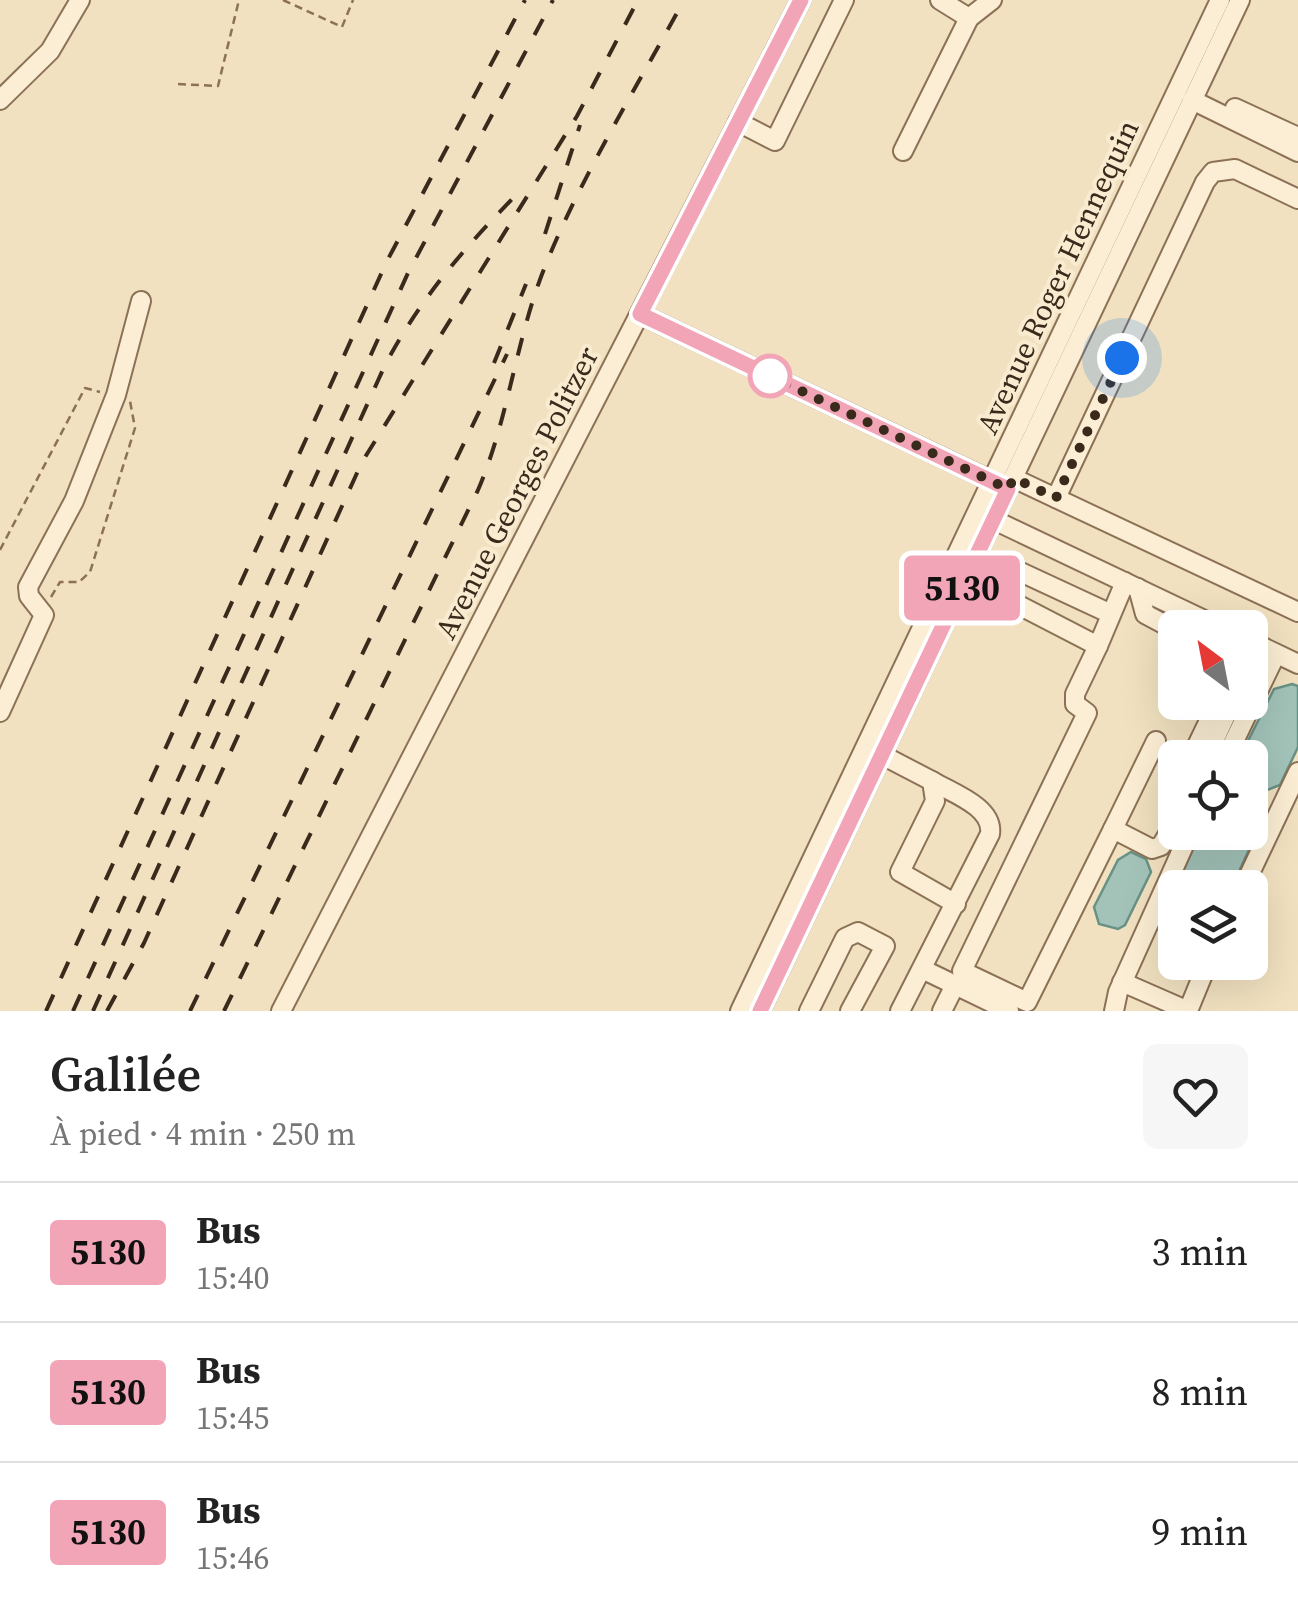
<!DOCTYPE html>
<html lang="fr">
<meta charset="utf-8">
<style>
:root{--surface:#fff;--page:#f6f6f6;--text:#222;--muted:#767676;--line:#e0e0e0}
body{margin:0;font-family:"Source Serif 4",serif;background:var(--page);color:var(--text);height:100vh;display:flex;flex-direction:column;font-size:38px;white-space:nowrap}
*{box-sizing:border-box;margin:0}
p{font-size:32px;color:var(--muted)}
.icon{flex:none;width:55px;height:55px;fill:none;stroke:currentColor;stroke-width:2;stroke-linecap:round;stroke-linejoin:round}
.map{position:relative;height:1011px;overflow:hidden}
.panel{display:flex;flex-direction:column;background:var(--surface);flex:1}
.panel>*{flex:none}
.badge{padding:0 20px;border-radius:8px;font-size:35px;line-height:65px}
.needle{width:65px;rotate:328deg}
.fabs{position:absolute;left:1158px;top:610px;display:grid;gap:20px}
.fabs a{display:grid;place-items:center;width:110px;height:110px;border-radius:15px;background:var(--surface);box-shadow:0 10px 40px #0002;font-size:50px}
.you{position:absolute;width:50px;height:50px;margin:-25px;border:8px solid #fff;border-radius:50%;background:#1a73e8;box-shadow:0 0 0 15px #1a73e833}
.map>.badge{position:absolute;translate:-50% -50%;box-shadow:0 0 0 5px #fff}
.round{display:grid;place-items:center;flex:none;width:105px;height:105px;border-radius:15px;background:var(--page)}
.headline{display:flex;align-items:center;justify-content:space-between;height:170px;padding:0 50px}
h1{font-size:48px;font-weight:600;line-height:75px}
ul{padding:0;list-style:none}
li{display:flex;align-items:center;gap:30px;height:140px;padding:0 50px;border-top:2px solid var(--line)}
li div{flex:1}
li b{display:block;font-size:38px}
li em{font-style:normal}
li .badge{min-width:110px;font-weight:700;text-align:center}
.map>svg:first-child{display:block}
.water{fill:#a3c3b9;stroke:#699286;stroke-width:2.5}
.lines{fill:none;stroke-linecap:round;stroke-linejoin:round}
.minor-casing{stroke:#8c7156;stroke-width:22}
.path{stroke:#8c7156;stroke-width:2.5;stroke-dasharray:8 5;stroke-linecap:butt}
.minor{stroke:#fbeed4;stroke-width:18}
.rail{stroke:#3a2a1c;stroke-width:4;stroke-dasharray:18 18;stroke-linecap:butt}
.line-casing{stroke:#fff;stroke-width:22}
.line{stroke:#f2a5b7;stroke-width:15}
.walk{stroke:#3a2a1c;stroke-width:10;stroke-dasharray:0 18}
.stop-dot{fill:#fff;stroke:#f2a5b7;stroke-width:5}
.labels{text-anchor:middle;stroke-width:8;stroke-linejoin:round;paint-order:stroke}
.street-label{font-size:30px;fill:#3a2a1c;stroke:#f8ebd0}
</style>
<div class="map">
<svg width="1298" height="1011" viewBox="0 0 1298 1011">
<rect width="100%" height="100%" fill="#f1e1c0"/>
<g class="water">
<path d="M1292,684L1298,686V747L1280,785L1262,792L1250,786V758L1240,757L1274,689Z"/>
<path d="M1250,816L1262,821L1232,887H1176L1200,833L1250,832Z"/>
<path d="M1131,852L1146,859L1151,872L1125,925L1118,929L1099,924L1094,907L1118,860Z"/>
</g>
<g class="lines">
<defs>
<g id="minor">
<path d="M940,0L969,18"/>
<path d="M0,100L50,51L80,0"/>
<path d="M1192,100L1298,152"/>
<path d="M1235,108L1298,137"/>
<path d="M738,122L775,141L844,0"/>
<path d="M903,151L969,18L992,0"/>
<path d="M640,314L1000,485"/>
<path d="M1013,478L1298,612"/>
<path d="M1056,498L1205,182L1213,172L1235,169L1298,199"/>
<path d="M994,520L1221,628"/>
<path d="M1138,588L1145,614L1175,630"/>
<path d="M1111,614L1014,569L1001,596L1098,646L1125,582"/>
<path d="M1250,641L1298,664"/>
<path d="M1098,646L1075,694V704L1087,713L962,971L1027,1002L1113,829L1152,849L1161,846L1175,822"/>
<path d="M1250,664L1259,645"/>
<path d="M0,712L44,615L29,596L28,587L74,501L116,395L141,301"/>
<path d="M882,755L932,781"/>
<path d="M1191,758L1218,702"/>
<path d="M1206,758L1232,702"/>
<path d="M1226,758L1276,654"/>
<path d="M1172,797L1175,791"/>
<path d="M1113,829L1156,741"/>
<path d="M1243,888L1298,772"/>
<path d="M922,969L1009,1011"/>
<path d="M1122,982L1186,1010"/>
<path d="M281,1011L801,0"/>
<path d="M740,1011L1220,0"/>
<path d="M760,1011L1240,0"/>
<path d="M809,1011L845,938L858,932L885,946L850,1011"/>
<path d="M900,1011L990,834C994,807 952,793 932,781L935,801L900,872L956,904"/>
<path d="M942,1011L955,985"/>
<path d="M1114,1011L1118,992L1190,832"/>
<path d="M1188,1011L1208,962"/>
</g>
</defs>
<use href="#minor" class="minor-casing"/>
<g class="path">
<path d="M283,0L342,27L353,0"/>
<path d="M178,84L218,86L239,0"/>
<path d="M0,550L85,388L100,392"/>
<path d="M51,597L60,582H79L90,572L135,428L130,401"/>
</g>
<use href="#minor" class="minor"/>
<g class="rail">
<path d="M545,234L580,125"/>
<path d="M494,363L526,284"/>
<path d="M46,1011L387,261L525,0"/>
<path d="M73,1011L408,273L553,0"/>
<path d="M93,1011L385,365C421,297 466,246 519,192"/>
<path d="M107,1011L144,943L362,462L577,116L638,0"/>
<path d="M190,1011L507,354"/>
<path d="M224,1011L478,490C509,418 516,337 546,264C583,173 637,87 684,0"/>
</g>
</g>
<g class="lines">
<defs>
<path id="line" d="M760,1011L1008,489L640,314L801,0"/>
</defs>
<use href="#line" class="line-casing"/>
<use href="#line" class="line"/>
<path class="walk" d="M770,376L1008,489L1014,478L1056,498L1122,358"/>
</g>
<circle class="stop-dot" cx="770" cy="376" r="20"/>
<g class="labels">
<g class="street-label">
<text transform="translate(1058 277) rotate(-65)" y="10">Avenue Roger Hennequin</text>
<text transform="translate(517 493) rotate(-63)" y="10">Avenue Georges Politzer</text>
</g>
</g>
</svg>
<div class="fabs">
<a><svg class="needle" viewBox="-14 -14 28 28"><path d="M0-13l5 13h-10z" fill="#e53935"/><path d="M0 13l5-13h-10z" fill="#767676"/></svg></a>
<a><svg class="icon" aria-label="locate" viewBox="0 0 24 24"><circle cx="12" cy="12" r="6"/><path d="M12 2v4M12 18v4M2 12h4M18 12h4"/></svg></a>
<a><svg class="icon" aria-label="layers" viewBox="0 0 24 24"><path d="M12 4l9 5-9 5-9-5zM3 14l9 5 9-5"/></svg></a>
</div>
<div class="you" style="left:1122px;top:358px"></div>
<b class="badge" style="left:962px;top:588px;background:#f2a5b7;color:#111">5130</b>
</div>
<section class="panel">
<div class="headline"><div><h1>Galilée</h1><p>À pied · 4 min · 250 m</p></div><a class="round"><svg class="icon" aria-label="heart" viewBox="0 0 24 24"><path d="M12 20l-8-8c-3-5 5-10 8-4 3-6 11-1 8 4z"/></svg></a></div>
<ul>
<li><span class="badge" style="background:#f2a5b7;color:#111">5130</span><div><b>Bus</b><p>15:40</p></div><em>3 min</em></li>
<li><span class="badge" style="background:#f2a5b7;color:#111">5130</span><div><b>Bus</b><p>15:45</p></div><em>8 min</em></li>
<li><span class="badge" style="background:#f2a5b7;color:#111">5130</span><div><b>Bus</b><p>15:46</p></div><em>9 min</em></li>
</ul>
</section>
